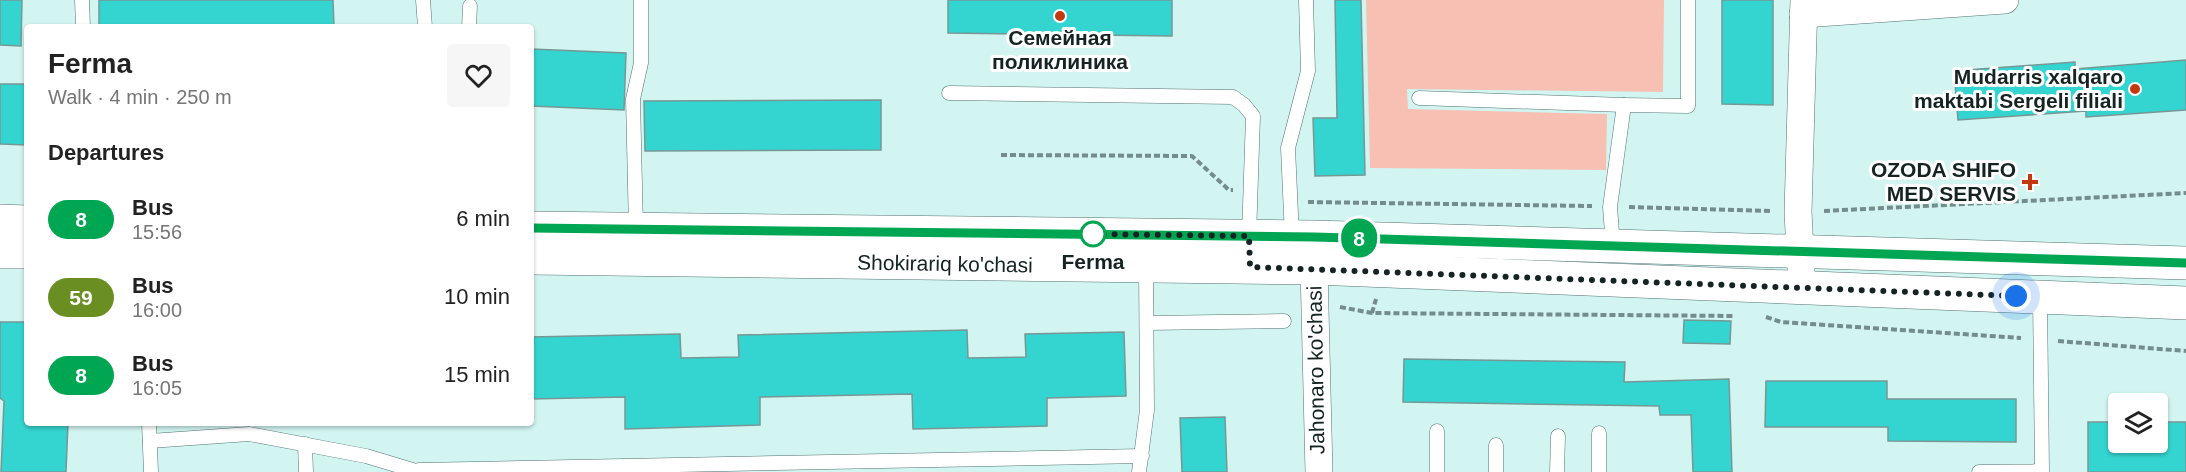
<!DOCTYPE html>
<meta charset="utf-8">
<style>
:root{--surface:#fff;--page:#f6f6f6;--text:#222;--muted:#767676}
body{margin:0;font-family:Arial,sans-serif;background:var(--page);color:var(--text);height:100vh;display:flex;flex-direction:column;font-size:22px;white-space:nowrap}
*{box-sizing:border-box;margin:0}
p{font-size:20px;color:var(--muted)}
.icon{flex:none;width:33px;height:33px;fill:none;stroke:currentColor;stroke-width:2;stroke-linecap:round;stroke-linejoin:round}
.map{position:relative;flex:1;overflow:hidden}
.drawer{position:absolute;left:24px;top:24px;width:510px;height:402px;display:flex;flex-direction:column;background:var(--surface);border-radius:6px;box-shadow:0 2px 4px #0004}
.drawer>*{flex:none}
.badge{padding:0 12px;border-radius:20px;font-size:21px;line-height:39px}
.buttons{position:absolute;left:2108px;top:393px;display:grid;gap:12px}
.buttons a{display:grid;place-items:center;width:60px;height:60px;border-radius:6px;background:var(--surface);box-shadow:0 2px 4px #0004;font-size:30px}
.you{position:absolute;width:30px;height:30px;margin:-15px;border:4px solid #fff;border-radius:50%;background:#1a73e8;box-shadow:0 0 0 9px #1a73e833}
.map>.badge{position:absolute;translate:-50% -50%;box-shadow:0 0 0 3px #fff}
h2{padding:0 24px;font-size:22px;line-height:54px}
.round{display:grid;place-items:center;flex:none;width:63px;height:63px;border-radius:6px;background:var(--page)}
.summary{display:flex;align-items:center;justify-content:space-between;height:102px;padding:0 24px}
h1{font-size:28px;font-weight:700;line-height:45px}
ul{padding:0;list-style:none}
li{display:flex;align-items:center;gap:18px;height:78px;padding:0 24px}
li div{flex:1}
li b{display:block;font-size:22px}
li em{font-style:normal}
li .badge{min-width:66px;font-weight:700;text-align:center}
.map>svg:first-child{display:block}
.green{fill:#f7c0b2}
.building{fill:#34d5d0;stroke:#779795;stroke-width:1.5}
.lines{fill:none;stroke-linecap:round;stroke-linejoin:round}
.service-casing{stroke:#537371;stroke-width:15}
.minor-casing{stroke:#537371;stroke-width:28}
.secondary-casing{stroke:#537371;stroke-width:34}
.path{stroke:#748c8b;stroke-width:4;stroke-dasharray:6 3;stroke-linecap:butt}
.service{stroke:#fff;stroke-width:14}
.minor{stroke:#fff;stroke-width:27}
.secondary{stroke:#fff;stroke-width:33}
.line-casing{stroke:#fff;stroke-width:14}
.line{stroke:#00a651;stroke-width:9}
.walk{stroke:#162323;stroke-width:6;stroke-dasharray:0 10.8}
.poi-dot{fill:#c2390f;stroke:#fff;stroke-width:2}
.stop-dot{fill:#fff;stroke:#00a651;stroke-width:3}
.labels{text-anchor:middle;stroke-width:6;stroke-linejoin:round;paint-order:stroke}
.poi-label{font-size:21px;font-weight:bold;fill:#162323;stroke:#fff;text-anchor:end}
.stop-label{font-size:21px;font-weight:bold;fill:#162323;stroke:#fff}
.street-label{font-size:21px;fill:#162323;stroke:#fff}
</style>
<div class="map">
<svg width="2186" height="472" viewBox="0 0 2186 472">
<rect width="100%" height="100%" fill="#d2f5f2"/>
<path class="green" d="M1366,0H1664L1663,92L1407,89L1408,109L1607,114L1606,170L1370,168Z"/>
<g class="building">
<path d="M0,0H22L21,46L0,45Z"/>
<path d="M99,0H333L334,27H99Z"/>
<path d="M948,0H1172V36L948,33Z"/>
<path d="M1335,0H1361L1365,175L1315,176L1313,118H1337Z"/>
<path d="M1722,0H1773V105L1722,104Z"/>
<path d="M531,49L626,53L624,110L531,106Z"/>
<path d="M2186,60V110L2086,117V111L1958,120L1954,71L2075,62V69Z"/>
<path d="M0,84H27V145L0,144Z"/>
<path d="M881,100V150L645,151L644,101Z"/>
<path d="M1684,320L1731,321L1730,344L1683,343Z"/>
<path d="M0,322H27V423H68L66,472H1L4,401L0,398Z"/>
<path d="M967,330L968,358L1026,357L1025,334L1124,332L1126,396L1047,398V426L913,429L912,394L760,397V425L625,429V397L531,399V337L680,334L681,358L739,357L738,335Z"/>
<path d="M1404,359L1625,362L1624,382L1729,379L1732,472H1693L1691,415H1660L1659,406L1403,402Z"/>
<path d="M1766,381H1887V399H2016V442L1888,441V427H1765Z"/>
<path d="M1225,417L1227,472H1182L1180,418Z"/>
<path d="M2088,422H2118V442H2157V422H2186V472H2088Z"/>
</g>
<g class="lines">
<defs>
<g id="service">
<path d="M82,0L83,27"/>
<path d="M423,0L425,27"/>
<path d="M469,27L470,6"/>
<path d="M949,93L1233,97L1244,105L1253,116L1249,237"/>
<path d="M1419,98L1624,105"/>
<path d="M636,229L633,99L641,63V0"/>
<path d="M1292,237L1288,148L1308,71L1306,0"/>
<path d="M1613,246L1610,207L1624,105L1688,106V0"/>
<path d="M1147,323L1284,321"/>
<path d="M149,423L151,472"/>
<path d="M1599,433V472"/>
<path d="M150,441L249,434L366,456L419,472"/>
<path d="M305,444L306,472"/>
<path d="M1496,445V472"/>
<path d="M419,470L1142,456"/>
<path d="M1139,472L1147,410L1146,266"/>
<path d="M1437,472V431"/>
<path d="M1557,472L1558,436"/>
<path d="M1979,472L2042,471L2040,297"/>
</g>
<g id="minor">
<path d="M1803,14L2005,0"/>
<path d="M1314,268L1319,472"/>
<path d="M1802,288L1798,212L1804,0"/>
</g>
<g id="secondary">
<path d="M0,221L27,222"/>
<path d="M531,228L1314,237L2186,263"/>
<path d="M0,252H27"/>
<path d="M531,258L1314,268L2186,303"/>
</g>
</defs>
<use href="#service" class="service-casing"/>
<use href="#minor" class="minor-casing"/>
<use href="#secondary" class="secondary-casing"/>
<g class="path">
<path d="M1001,155L1192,156L1229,190H1233"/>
<path d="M1308,202L1592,206"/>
<path d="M1629,207L1772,211"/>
<path d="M1824,211L2186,193"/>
<path d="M1340,307L1372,313L1734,316"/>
<path d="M1372,313L1376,299"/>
<path d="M1766,317L1781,322L2021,338"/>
<path d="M2058,341L2186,351"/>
</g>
<use href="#service" class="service"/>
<use href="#minor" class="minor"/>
<use href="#secondary" class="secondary"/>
</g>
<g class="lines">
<defs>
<path id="line" d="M531,228L1314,237L2186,263"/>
</defs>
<use href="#line" class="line-casing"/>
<use href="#line" class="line"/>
<path class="walk" d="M1093,234L1249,236L1250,267L2016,296"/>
</g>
<g class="poi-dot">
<circle cx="1060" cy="16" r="6"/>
<circle cx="2135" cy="89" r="6"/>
<path d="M2027 173h6v6h6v6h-6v6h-6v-6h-6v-6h6z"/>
</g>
<circle class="stop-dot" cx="1093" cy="234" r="12"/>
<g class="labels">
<g class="poi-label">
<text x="1060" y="45" text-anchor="middle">Семейная<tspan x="1060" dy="24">поликлиника</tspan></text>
<text x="2123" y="84">Mudarris xalqaro<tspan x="2123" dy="24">maktabi Sergeli filiali</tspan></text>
<text x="2016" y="177">OZODA SHIFO<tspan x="2016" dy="24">MED SERVIS</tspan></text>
</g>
<g class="stop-label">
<text x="1093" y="269">Ferma</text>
</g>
<g class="street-label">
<text transform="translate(945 264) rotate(1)" y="7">Shokirariq ko'chasi</text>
<text transform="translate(1316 370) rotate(-91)" y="7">Jahonaro ko'chasi</text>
</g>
</g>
</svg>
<div class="buttons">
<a><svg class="icon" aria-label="layers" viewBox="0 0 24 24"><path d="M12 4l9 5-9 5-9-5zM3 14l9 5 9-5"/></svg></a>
</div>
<div class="you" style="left:2016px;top:296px"></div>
<b class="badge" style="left:1359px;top:238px;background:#00a651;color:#fff">8</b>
<section class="drawer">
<div class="summary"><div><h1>Ferma</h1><p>Walk · 4 min · 250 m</p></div><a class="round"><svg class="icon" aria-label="heart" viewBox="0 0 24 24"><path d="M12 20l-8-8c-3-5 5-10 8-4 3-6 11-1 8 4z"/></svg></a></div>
<h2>Departures</h2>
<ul>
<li><span class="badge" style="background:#00a651;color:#fff">8</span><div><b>Bus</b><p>15:56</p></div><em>6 min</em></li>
<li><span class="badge" style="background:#6b8e23;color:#fff">59</span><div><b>Bus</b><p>16:00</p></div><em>10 min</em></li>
<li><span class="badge" style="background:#00a651;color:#fff">8</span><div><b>Bus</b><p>16:05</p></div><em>15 min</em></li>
</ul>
</section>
</div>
